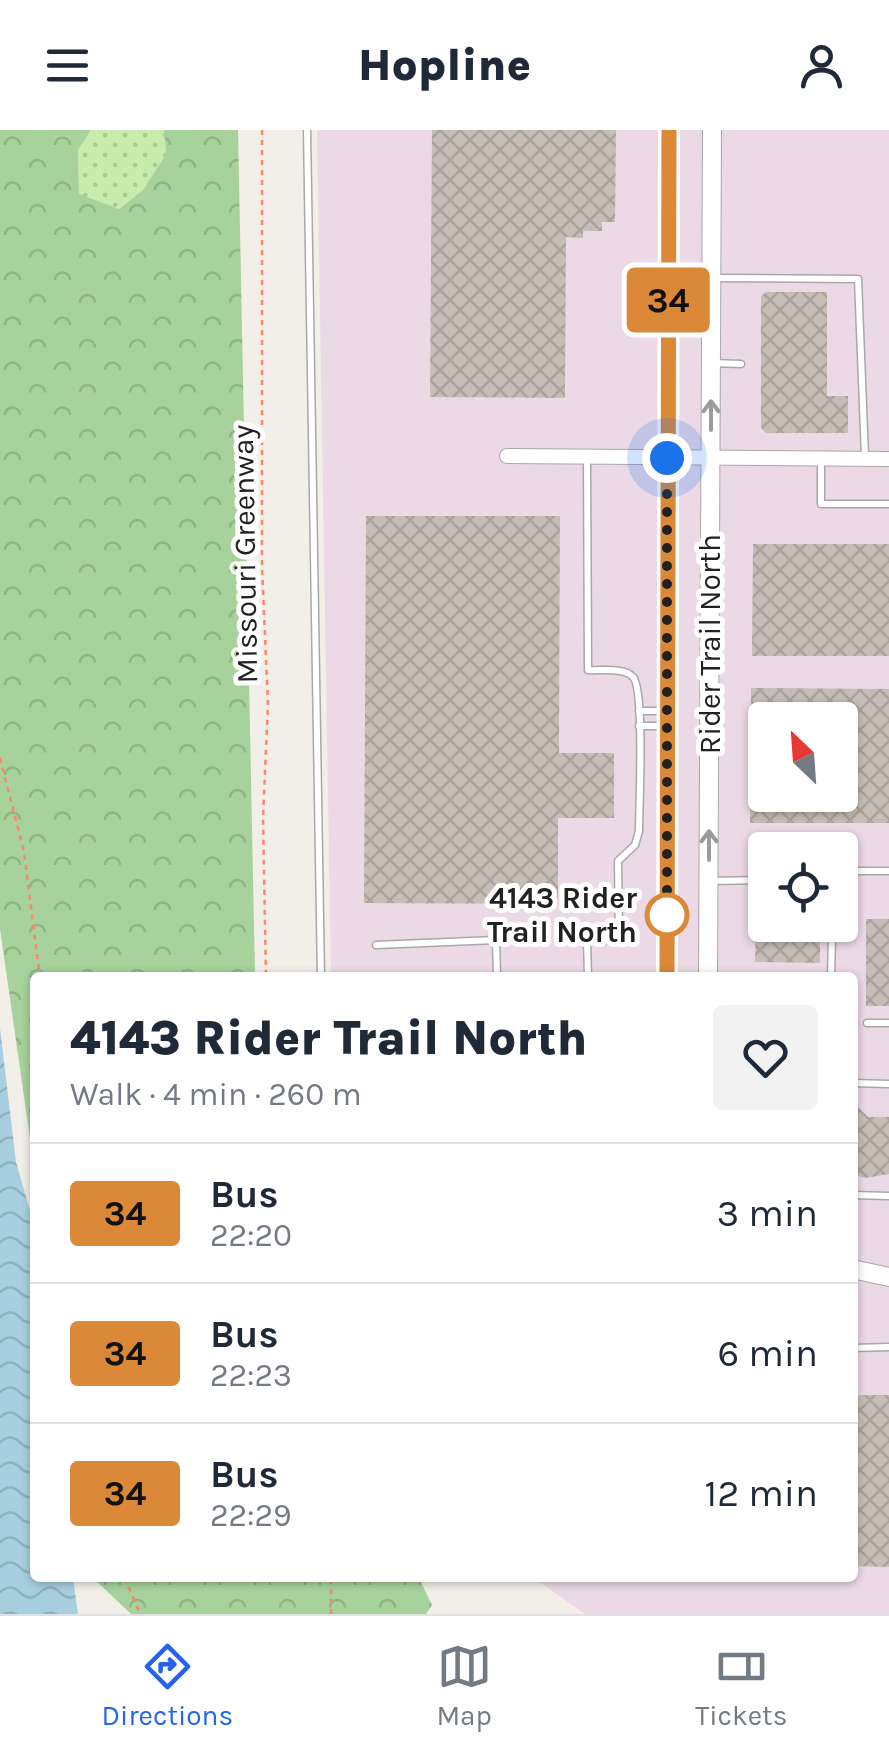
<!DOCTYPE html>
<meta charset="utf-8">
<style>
:root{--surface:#fff;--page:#f2f2f3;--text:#1f2937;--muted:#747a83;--line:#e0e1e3;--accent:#2563eb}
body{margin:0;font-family:Karla,sans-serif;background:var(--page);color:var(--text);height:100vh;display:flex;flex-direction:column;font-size:38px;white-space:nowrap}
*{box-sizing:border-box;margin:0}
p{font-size:32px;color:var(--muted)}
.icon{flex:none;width:55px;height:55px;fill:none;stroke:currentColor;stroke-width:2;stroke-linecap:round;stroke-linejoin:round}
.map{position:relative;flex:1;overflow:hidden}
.drawer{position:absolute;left:30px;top:842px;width:828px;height:610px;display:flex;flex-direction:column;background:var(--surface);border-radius:10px;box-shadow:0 2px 8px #0004}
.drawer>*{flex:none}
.badge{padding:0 20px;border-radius:8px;font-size:35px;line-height:65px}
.needle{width:65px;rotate:335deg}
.tools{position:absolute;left:748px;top:572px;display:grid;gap:20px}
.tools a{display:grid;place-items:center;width:110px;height:110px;border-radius:10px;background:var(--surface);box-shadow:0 2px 8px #0004;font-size:50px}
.you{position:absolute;width:50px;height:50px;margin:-25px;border:8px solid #fff;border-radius:50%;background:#1a73e8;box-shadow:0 0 0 15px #1a73e833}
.map>.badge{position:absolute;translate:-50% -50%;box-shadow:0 0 0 5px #fff}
.round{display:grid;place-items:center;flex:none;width:105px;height:105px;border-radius:10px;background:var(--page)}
.overview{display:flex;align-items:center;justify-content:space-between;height:170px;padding:0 40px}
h1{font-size:48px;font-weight:800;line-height:75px}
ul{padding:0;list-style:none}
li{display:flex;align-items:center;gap:30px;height:140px;padding:0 40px;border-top:2px solid var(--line)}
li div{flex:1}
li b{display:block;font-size:38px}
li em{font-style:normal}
li .badge{min-width:110px;font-weight:700;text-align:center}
header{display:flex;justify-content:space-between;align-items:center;height:130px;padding:0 40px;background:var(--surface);font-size:45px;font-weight:800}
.menu{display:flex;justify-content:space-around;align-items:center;height:140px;border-top:2px solid var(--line);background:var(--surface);font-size:28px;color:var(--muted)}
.menu a{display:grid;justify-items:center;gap:5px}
.menu .current{color:var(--accent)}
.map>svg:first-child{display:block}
.industrial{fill:#ebd9e6;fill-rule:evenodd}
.grass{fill:url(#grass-dots)}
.forest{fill:url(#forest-crowns)}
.water{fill:url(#water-waves)}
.building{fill:url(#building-cross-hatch);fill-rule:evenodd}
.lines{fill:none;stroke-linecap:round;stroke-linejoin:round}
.service-casing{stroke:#a8a8a8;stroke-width:9}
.minor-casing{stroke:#a8a8a8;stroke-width:16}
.tertiary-casing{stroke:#a8a8a8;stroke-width:20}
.path{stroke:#fe846b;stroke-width:2.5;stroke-dasharray:5 5;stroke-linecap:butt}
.service{stroke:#fff;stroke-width:6}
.minor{stroke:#fff;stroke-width:14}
.tertiary{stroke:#fff;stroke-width:18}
.oneway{stroke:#9b9b9b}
.line-casing{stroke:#fff;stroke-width:22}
.line{stroke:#db8839;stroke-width:15}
.walk{stroke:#212121;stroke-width:10;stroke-dasharray:0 18}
.stop-dot{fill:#fff;stroke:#db8839;stroke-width:5}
.labels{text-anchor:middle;stroke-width:10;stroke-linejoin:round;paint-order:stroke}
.street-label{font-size:30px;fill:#212121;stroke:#fff}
.stop-label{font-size:30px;font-weight:bold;fill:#212121;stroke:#fff;text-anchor:end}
</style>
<header><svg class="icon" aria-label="menu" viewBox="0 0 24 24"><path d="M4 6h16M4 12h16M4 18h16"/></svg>Hopline<svg class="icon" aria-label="person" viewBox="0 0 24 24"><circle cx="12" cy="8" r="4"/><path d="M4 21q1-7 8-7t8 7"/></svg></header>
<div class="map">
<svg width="889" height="1484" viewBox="0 0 889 1484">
<defs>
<pattern id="grass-dots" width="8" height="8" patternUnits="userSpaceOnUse" patternTransform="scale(2.5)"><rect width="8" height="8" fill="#c8ecac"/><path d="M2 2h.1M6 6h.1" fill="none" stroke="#acca94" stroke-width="1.8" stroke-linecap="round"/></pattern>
<pattern id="forest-crowns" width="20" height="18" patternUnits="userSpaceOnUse" patternTransform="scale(2.5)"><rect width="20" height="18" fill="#a7d29b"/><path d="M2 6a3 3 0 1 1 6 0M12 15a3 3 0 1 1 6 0" fill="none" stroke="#8fb485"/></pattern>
<pattern id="water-waves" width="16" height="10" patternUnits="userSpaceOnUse" patternTransform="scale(2.5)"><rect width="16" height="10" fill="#a7cfe0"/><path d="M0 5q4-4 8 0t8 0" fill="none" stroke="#8fb1c0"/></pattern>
<pattern id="building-cross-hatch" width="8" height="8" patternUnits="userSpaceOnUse" patternTransform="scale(2.5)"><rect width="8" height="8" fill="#c6beb6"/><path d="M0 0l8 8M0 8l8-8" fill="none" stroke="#aaa39c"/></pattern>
</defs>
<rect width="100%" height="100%" fill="#f1efe7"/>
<path class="industrial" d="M317,0H889V1484H585L534,1448H852V848L331,847ZM765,590H840V665H765ZM765,720H840V795H765Z"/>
<path class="grass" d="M91,0H164L166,24L143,60L119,79L79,65L78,20Z"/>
<g class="forest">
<path d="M0,0H91L78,20L79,64L119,79L143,60L166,24L164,0H238L255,847L35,848V1043L0,799Z"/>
<path d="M93,1448H419L432,1475L426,1484H131Z"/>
</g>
<path class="water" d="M0,898L16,1032L35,1098V1448H73L78,1484H0Z"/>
<g class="building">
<path d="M432,0H616L615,92H602V101H583V108L566,107L565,268L430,267Z"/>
<path d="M766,162H827V266H848V303H766L761,298V166Z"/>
<path d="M366,386H560L559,623H614V688H558V774L364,773Z"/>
<path d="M753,414H889V526H752Z"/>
<path d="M751,558L889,559V693H750ZM765,590H840V665H765Z"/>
<path d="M756,779H765V795H820V833L755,832Z"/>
<rect x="866" y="789" width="23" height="87"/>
<path d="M852,971L868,987H889V1044L865,1048L852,1044Z"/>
<path d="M852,1265H889V1437L852,1436Z"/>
</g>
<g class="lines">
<defs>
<g id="service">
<path d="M307,0L321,848"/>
<path d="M713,148L858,149L865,327"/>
<path d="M712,233L741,234"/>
<path d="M587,328L588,540C601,541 624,537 633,547C645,559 639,677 639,701L635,715L618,731L619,810H587L588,848"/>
<path d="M821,330V374H889"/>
<path d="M639,581H665"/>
<path d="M639,596H663"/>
<path d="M840,741H889"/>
<path d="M710,751L765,750"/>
<path d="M376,815L496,810L497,848"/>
<path d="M831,848L832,806"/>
<path d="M867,893H889"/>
<path d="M852,953L889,954"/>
<path d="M852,1065L889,1066"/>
<path d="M852,1218L889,1217"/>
</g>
<path id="minor" d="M507,326L889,329"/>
<g id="tertiary">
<path d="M667,848L669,0"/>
<path d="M708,848L712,0"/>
<path d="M852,1139L889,1147"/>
</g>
</defs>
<use href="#service" class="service-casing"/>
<use href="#minor" class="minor-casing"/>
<use href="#tertiary" class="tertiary-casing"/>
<g class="path">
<path d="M262,0V437L268,574L263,687L266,848"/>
<path d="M0,628L24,722L40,848"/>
<path d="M125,1448L140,1484"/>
<path d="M331,1484V1448"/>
</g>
<use href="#service" class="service"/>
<use href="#minor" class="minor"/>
<use href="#tertiary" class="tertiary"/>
</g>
<defs><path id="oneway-shaft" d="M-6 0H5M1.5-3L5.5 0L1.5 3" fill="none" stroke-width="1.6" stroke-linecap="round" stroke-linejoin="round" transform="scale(2.5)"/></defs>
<g class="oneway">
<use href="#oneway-shaft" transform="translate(711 285) rotate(-90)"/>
<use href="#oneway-shaft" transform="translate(709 715) rotate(-90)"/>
</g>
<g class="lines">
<defs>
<path id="line" d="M667,848L669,0"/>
</defs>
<use href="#line" class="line-casing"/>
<use href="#line" class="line"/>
<path class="walk" d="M667,328V785"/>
</g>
<circle class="stop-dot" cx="667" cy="785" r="20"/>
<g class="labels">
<g class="street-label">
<text transform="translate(245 424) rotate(-91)" y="10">Missouri Greenway</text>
<text transform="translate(710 514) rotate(-90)" y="10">Rider Trail North</text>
</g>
<g class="stop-label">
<text x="637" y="778">4143 Rider<tspan x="637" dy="34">Trail North</tspan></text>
</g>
</g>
</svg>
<div class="tools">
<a><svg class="needle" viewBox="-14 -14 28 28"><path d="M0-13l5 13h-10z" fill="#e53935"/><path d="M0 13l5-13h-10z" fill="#747a83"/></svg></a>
<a><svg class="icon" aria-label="locate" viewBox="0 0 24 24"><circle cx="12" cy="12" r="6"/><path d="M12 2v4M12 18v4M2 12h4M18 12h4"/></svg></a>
</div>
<div class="you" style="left:667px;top:328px"></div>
<b class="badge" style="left:668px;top:170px;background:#db8839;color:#111">34</b>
<section class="drawer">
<div class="overview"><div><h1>4143 Rider Trail North</h1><p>Walk · 4 min · 260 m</p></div><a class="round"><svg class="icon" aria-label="heart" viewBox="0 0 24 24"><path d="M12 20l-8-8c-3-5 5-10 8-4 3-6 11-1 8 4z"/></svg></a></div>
<ul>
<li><span class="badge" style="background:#db8839;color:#111">34</span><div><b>Bus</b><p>22:20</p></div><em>3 min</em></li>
<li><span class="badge" style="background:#db8839;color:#111">34</span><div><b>Bus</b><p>22:23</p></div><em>6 min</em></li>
<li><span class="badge" style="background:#db8839;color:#111">34</span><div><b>Bus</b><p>22:29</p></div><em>12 min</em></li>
</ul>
</section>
</div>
<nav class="menu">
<a class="current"><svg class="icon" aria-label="directions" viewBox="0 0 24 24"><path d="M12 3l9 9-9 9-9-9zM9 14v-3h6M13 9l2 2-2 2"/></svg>Directions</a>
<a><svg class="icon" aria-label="map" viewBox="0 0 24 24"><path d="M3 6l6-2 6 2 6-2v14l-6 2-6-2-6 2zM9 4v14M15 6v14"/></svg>Map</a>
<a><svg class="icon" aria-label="tickets" viewBox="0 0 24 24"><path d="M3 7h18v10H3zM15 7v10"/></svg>Tickets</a>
</nav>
